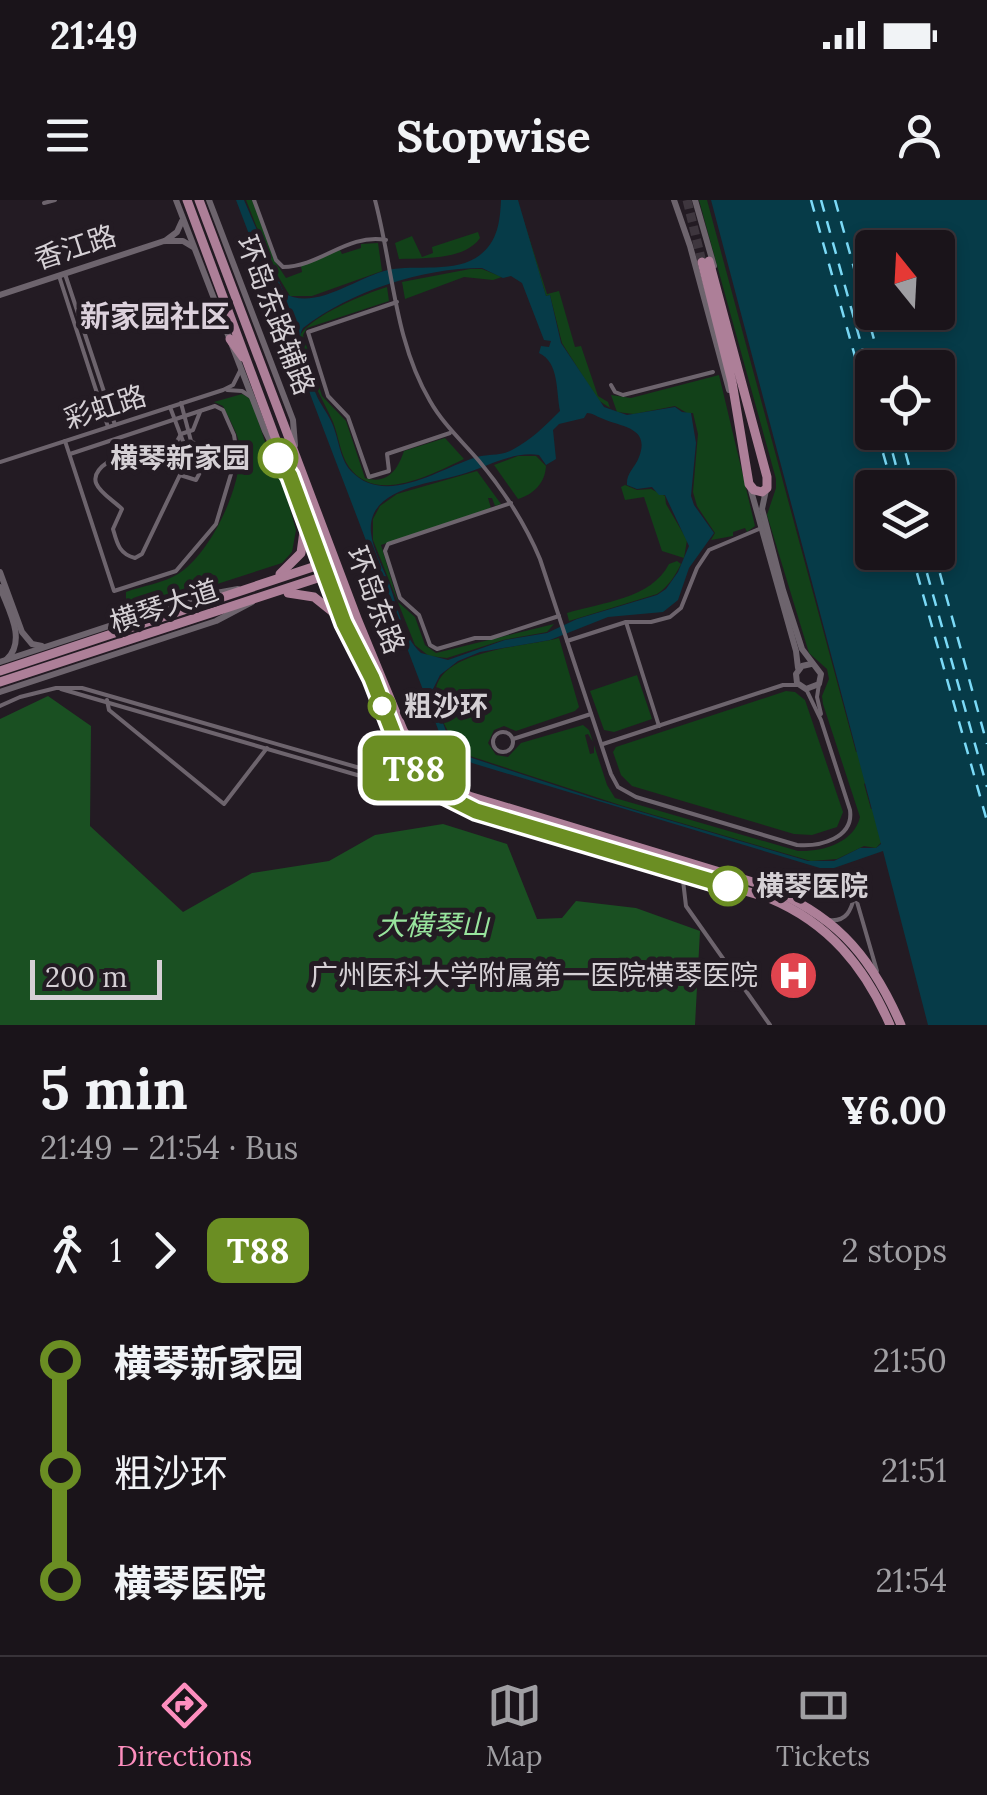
<!DOCTYPE html>
<meta charset="utf-8">
<style>
:root{--surface:#1a141a;--page:#272127;--text:#f1f3f6;--muted:#9f9ea2;--line:#383339;--accent:#fd8ebe}
body{margin:0;font-family:Lora,"Noto Sans SC",serif;background:var(--page);color:var(--text);height:100vh;display:flex;flex-direction:column;font-size:38px;white-space:nowrap}
*{box-sizing:border-box;margin:0}
p{font-size:32px;color:var(--muted)}
.icon{flex:none;width:55px;height:55px;fill:none;stroke:currentColor;stroke-width:2;stroke-linecap:round;stroke-linejoin:round}
.map{position:relative;height:825px;overflow:hidden}
.panel{display:flex;flex-direction:column;background:var(--surface);flex:1}
.panel>*{flex:none}
.badge{padding:0 20px;border-radius:15px;font-size:35px;line-height:65px}
.needle{width:65px;rotate:342deg}
.buttons{position:absolute;left:855px;top:30px;display:grid;gap:20px}
.buttons a{display:grid;place-items:center;width:100px;height:100px;border-radius:10px;background:var(--surface);box-shadow:0 5px 15px #0003,0 0 0 2px var(--line);font-size:50px}
.scale{position:absolute;left:30px;bottom:25px;width:132px;box-sizing:border-box;padding-left:10px;border:5px solid #d5d0d5;border-top:0;font-size:28px;line-height:35px;white-space:nowrap;color:#d5d0d5;-webkit-text-stroke:8px #231b23;paint-order:stroke}
.map>.badge{position:absolute;translate:-50% -50%;box-shadow:0 0 0 5px #fff}
.legs{display:flex;align-items:center;gap:15px;height:110px;padding:0 40px;font-size:32px}
.legs p{margin-inline-start:auto}
.headline{display:flex;align-items:center;justify-content:space-between;height:170px;padding:0 40px}
h1{font-size:55px;font-weight:700;line-height:75px}
ul{padding:0 40px;list-style:none}
li{display:flex;align-items:center;gap:35px;height:110px;font-size:38px}
li i{display:grid;place-items:center;width:15px;height:100%;margin:0 12px;background:currentColor}
li i::after{content:'';width:25px;height:25px;margin:-12px;border:8px solid;border-radius:50%;background:var(--surface)}
li p{margin-inline-start:auto}
li:first-child i{background:linear-gradient(#0000 50%,currentColor 0)}
li:last-child i{background:linear-gradient(currentColor 50%,#0000 0)}
.status{display:flex;justify-content:space-between;align-items:center;height:70px;padding:0 50px;background:var(--surface);direction:ltr}
.status svg{height:28px;fill:currentColor}
header{display:flex;justify-content:space-between;align-items:center;height:130px;padding:0 40px;background:var(--surface);font-size:45px;font-weight:700}
.dock{display:flex;justify-content:space-around;align-items:center;height:140px;border-top:2px solid var(--line);background:var(--surface);font-size:28px;color:var(--muted)}
.dock a{display:grid;justify-items:center;gap:5px}
.dock .active{color:var(--accent)}
.map>svg:first-child{display:block}
.green{fill:#124119}
.forest{fill:#1a5022}
.water{fill:#063b48;fill-rule:evenodd}
.lines{fill:none;stroke-linecap:round;stroke-linejoin:round}
.ferry{stroke:#7bdaf7;stroke-width:2.5;stroke-dasharray:12 10;stroke-linecap:butt}
.primary-tunnel{stroke:#3e363e;stroke-width:9;stroke-dasharray:9 4.5;stroke-linecap:butt}
.minor{stroke:#6d646d;stroke-width:4}
.tertiary{stroke:#6d646d;stroke-width:6}
.secondary{stroke:#6d646d;stroke-width:6}
.primary{stroke:#ad7f98;stroke-width:9}
.line-1-casing{stroke:#fff;stroke-width:22}
.line-1{stroke:#6b8e23;stroke-width:15}
.stop-1-dot{fill:#fff;stroke:#6b8e23;stroke-width:5}
.labels{text-anchor:middle;stroke-width:10;stroke-linejoin:round;paint-order:stroke}
.street-label{font-size:28px;fill:#d5d0d5;stroke:#231b23}
.stop-label{font-size:28px;font-weight:bold;fill:#d5d0d5;stroke:#231b23;text-anchor:start}
.park-label{font-size:28px;font-style:italic;fill:#98e49d;stroke:#231b23}
.poi-label{font-size:28px;fill:#d5d0d5;stroke:#231b23;text-anchor:end}
.neighbourhood-label{font-size:30px;font-weight:bold;fill:#dcd1dc;stroke:#231b23}
</style>
<div class="status"><b>21:49</b><svg viewBox="0 0 49 12"><path d="M0 12V9h3v3zM5 12V6h3v6zM10 12V3h3v9zM15 12V0h3v12zM26 1h20v11H26zM47 4h2v5h-2z"/></svg></div>
<header><svg class="icon" aria-label="menu" viewBox="0 0 24 24"><path d="M4 6h16M4 12h16M4 18h16"/></svg>Stopwise<svg class="icon" aria-label="person" viewBox="0 0 24 24"><circle cx="12" cy="8" r="4"/><path d="M4 21q1-7 8-7t8 7"/></svg></header>
<div class="map">
<svg width="987" height="825" viewBox="0 0 987 825">
<rect width="100%" height="100%" fill="#231b23"/>
<g class="green">
<path d="M246,0H252L276,63L286,78L302,72L301,66L340,50L342,54L361,48V44L378,43L382,71L312,96H290L273,68Z"/>
<path d="M699,0H707L856,552L863,549L872,578L864,584L871,609L875,608L888,635L876,648L864,646L837,659L811,661L620,605L470,556C452,542 444,527 437,505C421,450 527,447 559,438L579,507L575,511L516,531L504,526L494,530L488,543L496,555L508,557L521,543L583,525L589,530L593,542L588,534L585,535L590,554L594,553V545L607,585L615,598L798,651C822,652 854,643 860,617L823,504L822,496L829,479L827,469L809,453L767,315L776,288V279Z"/>
<path d="M520,9L547,94L559,91L575,147L581,146L598,196L608,202L610,208L598,200L562,143L550,95L546,96Z"/>
<path d="M478,32L480,38C465,60 425,58 399,59L395,43L412,36L422,57L433,53L432,47Z"/>
<path d="M470,69H482L502,77L493,80L464,77L405,99L402,82Z"/>
<path d="M387,87L389,101L307,128L303,135L322,196L346,221L365,278C388,285 398,269 404,251L445,238L464,259C432,274 376,305 349,267C340,254 339,237 333,222C321,194 302,168 300,135C313,115 364,94 387,87Z"/>
<path d="M719,175L755,326L747,332L745,328L733,332V336L711,340L715,333L697,306L693,292L698,234L693,213H687L675,206L634,214L617,212L611,195L631,198Z"/>
<path d="M242,194L251,199L273,266L283,284L296,330L292,352L282,363L133,411L126,406V392C142,386 164,383 178,374C211,354 246,280 239,242C236,230 228,217 223,206L214,202Z"/>
<path d="M518,256H536L546,266C545,283 534,294 518,299L494,265Z"/>
<path d="M477,271L501,304L495,306L492,298H488L491,308L381,345L398,402L415,417L425,445L436,453L554,424L547,432L503,440L447,458L429,456L415,445L373,340V319L380,306L397,294Z"/>
<path d="M625,285L637,290L651,289L665,296L666,304L687,340L684,358L662,351L644,297L625,300L621,287Z"/>
<path d="M677,361L681,364C675,376 668,387 657,394L569,421L567,413C603,402 651,399 669,364Z"/>
<path d="M637,475L652,519L614,532L604,530L590,491Z"/>
<path d="M786,491L795,492L805,500L843,612L837,627L812,635L794,634L632,586L621,575L613,552L616,547Z"/>
</g>
<path class="forest" d="M48,496L91,526L90,626L183,712L252,673L329,661L375,635L443,624L507,644L537,719L562,718L576,701L636,708L700,731L695,825H0V519Z"/>
<path class="water" d="M236,0H244L284,93C314,112 357,77 388,70C415,64 456,74 480,55C498,41 500,21 501,0H518L546,96L550,95L561,143L604,207L627,215L675,207L682,212L691,213L696,243L691,296L694,305L714,333L689,368L678,400L663,412L608,417L550,440L480,452L458,461L440,475L433,489V496L450,542L469,557L597,599L808,661H834L860,648H876L881,644L711,0H987V825H928L883,651L834,668H820L472,563L441,537ZM872,48H938V112H872ZM482,68L503,78L511,76L522,83L544,140L551,141L549,147L541,146L539,153C559,162 556,190 560,211C545,226 531,240 512,250C499,257 487,253 474,258C439,269 385,307 351,271C339,258 339,237 331,221C327,212 320,204 316,194C309,177 293,145 303,128C351,91 422,68 482,68ZM872,168H938V232H872ZM587,213C592,213 596,216 601,218C619,227 651,226 639,257C635,268 626,273 627,285L637,289L652,287L659,295H665L689,346L678,372L666,389L657,395L577,419L547,433L505,440L448,460L421,453C403,437 397,405 389,383C383,368 373,350 371,333C366,286 435,284 466,273C489,266 514,251 539,255L546,265L556,259L553,230L559,224L584,218ZM872,288H938V352H872Z"/>
<g class="lines">
<g class="ferry">
<path d="M811,0L872,217"/>
<path d="M821,0L872,183"/>
<path d="M835,0L882,168"/>
<path d="M877,232L893,288"/>
<path d="M887,232L902,288"/>
<path d="M900,232L915,288"/>
<path d="M911,352L987,621"/>
<path d="M921,352L987,587"/>
<path d="M934,352L987,544"/>
</g>
<path class="primary-tunnel" d="M687,0L702,62"/>
<g class="minor">
<path d="M254,0L276,60L283,67C320,67 347,33 386,40"/>
<path d="M375,0C393,67 394,140 430,201C443,224 462,241 479,261C504,291 525,323 540,359L611,574L618,587L636,597L797,645C820,647 854,638 850,610L821,520L807,491"/>
<path d="M44,3L55,0"/>
<path d="M65,74L115,225"/>
<path d="M59,76L108,227"/>
<path d="M397,102L308,132L328,196L348,217L369,277L389,271L387,254L450,233"/>
<path d="M611,185L615,192L623,195L713,172"/>
<path d="M227,190L242,191L251,197"/>
<path d="M181,203L191,241"/>
<path d="M170,207L184,244"/>
<path d="M65,241L114,391L176,371L216,324L237,254L234,235L223,210L215,206L70,254"/>
<circle cx="191" cy="249" r="7"/>
<path d="M197,252L234,268"/>
<path d="M189,256L142,354L135,358C119,354 117,343 113,329L122,309C109,296 78,282 108,262L131,269L141,255L150,250L169,256L181,234L193,230L200,212"/>
<path d="M0,262L223,190L233,185L240,171"/>
<path d="M180,275L196,280L208,257"/>
<path d="M511,303L388,344L385,351L400,398L419,415L430,445L437,449L475,438H491L559,416"/>
<path d="M626,422L659,526"/>
<path d="M567,441L626,422H651L670,417L681,408L697,368L709,350L759,329"/>
<path d="M819,484L817,497L821,514"/>
<path d="M61,489L364,577H382L405,568L416,573"/>
<path d="M107,500L109,510L224,604L267,548"/>
<path d="M0,506L20,497L56,488H82L367,570L395,565L401,548"/>
<circle cx="503" cy="542" r="10"/>
<path d="M513,539L591,514"/>
<path d="M603,544L783,485H799"/>
<path d="M682,672L686,706L770,825"/>
<path d="M829,720C847,722 851,710 855,695L877,771"/>
</g>
<g class="tertiary">
<path d="M0,372L22,432L32,444L42,446"/>
<path d="M0,387C8,409 27,440 7,459"/>
</g>
<g class="secondary">
<path d="M176,0L265,231L281,263"/>
<path d="M209,0L293,220L295,245"/>
<path d="M674,0L690,46L729,190"/>
<path d="M695,0L714,66"/>
<path d="M165,41L177,32L182,21"/>
<path d="M0,95L164,41H183L193,47"/>
<path d="M750,287L796,451L798,468"/>
<path d="M766,290L762,309L783,390L802,449L821,474L819,484L806,489L797,483L796,474L802,466L811,464"/>
<path d="M0,462L200,396L238,389"/>
<path d="M0,492L216,421L252,402"/>
</g>
<g class="primary">
<path d="M187,0L344,423C352,443 363,460 372,480C401,541 407,582 476,611L769,698C829,723 865,767 890,825"/>
<path d="M199,0L358,421L403,530L419,557L437,575L469,596L756,683C832,712 869,751 901,825"/>
<path d="M702,62L732,182L749,284L754,290L762,292L767,288V277L709,61"/>
<path d="M230,139L243,157"/>
<path d="M280,374L301,353L305,324"/>
<path d="M288,393L314,397L339,417"/>
<path d="M0,471L325,363"/>
<path d="M0,482L330,374"/>
</g>
</g>
<g class="lines">
<defs>
<path id="line-1" d="M278,258L290,276L344,423L372,478L396,540L426,581L444,595L476,611L728,686"/>
</defs>
<use href="#line-1" class="line-1-casing"/>
<use href="#line-1" class="line-1"/>
</g>
<defs>
<symbol id="hospital-disc" viewBox="-11 -11 22 22"><circle r="9.5" fill="#e0444e" stroke="#231b23"/><path d="M-5-5h3v3.5h4V-5h3V5h-3V1.5h-4V5h-3Z" fill="#fff"/></symbol>
</defs>
<g fill-rule="evenodd">
<use href="#hospital-disc" x="766" y="748" width="55" height="55"/>
</g>
<g class="stop-1-dot">
<circle cx="278" cy="258" r="18"/>
<circle cx="382" cy="506" r="12"/>
<circle cx="728" cy="686" r="18"/>
</g>
<g class="labels">
<g class="street-label">
<text transform="translate(75 47) rotate(-18)" y="10">香江路</text>
<text transform="translate(276 115) rotate(69)" y="10">环岛东路辅路</text>
<text transform="translate(105 207) rotate(-18)" y="10">彩虹路</text>
<text transform="translate(376 400) rotate(69)" y="10">环岛东路</text>
<text transform="translate(164 406) rotate(-18)" y="10">横琴大道</text>
</g>
<g class="stop-label">
<text x="250" y="268" text-anchor="end">横琴新家园</text>
<text x="404" y="516">粗沙环</text>
<text x="756" y="696">横琴医院</text>
</g>
<g class="park-label">
<text x="433" y="735">大橫琴山</text>
</g>
<g class="poi-label">
<text x="758" y="785">广州医科大学附属第一医院横琴医院</text>
</g>
<g class="neighbourhood-label">
<text x="155" y="127">新家园社区</text>
</g>
</g>
</svg>
<div class="buttons">
<a><svg class="needle" viewBox="-14 -14 28 28"><path d="M0-13l5 13h-10z" fill="#e53935"/><path d="M0 13l5-13h-10z" fill="#9f9ea2"/></svg></a>
<a><svg class="icon" aria-label="locate" viewBox="0 0 24 24"><circle cx="12" cy="12" r="6"/><path d="M12 2v4M12 18v4M2 12h4M18 12h4"/></svg></a>
<a><svg class="icon" aria-label="layers" viewBox="0 0 24 24"><path d="M12 4l9 5-9 5-9-5zM3 14l9 5 9-5"/></svg></a>
</div>
<div class="scale">200 m</div>
<b class="badge" style="left:414px;top:568px;background:#6b8e23;color:#fff">T88</b>
</div>
<section class="panel">
<div class="headline"><div><h1>5 min</h1><p>21:49 – 21:54 · Bus</p></div><b>¥6.00</b></div>
<div class="legs"><svg class="icon" aria-label="walk" viewBox="0 0 24 24"><circle cx="13" cy="4" r="2"/><path d="M13 8l-2 6 4 7M11 14l-3 7M7 12l3-4h3l4 4"/></svg>1<svg class="icon" aria-label="forward" viewBox="0 0 24 24"><path d="M9 5l7 7-7 7"/></svg><b class="badge" style="background:#6b8e23;color:#fff">T88</b><p>2 stops</p></div>
<ul>
<li><i style="color:#6b8e23"></i><b>横琴新家园</b><p>21:50</p></li>
<li><i style="color:#6b8e23"></i><span>粗沙环</span><p>21:51</p></li>
<li><i style="color:#6b8e23"></i><b>横琴医院</b><p>21:54</p></li>
</ul>
</section>
<nav class="dock">
<a class="active"><svg class="icon" aria-label="directions" viewBox="0 0 24 24"><path d="M12 3l9 9-9 9-9-9zM9 14v-3h6M13 9l2 2-2 2"/></svg>Directions</a>
<a><svg class="icon" aria-label="map" viewBox="0 0 24 24"><path d="M3 6l6-2 6 2 6-2v14l-6 2-6-2-6 2zM9 4v14M15 6v14"/></svg>Map</a>
<a><svg class="icon" aria-label="tickets" viewBox="0 0 24 24"><path d="M3 7h18v10H3zM15 7v10"/></svg>Tickets</a>
</nav>
